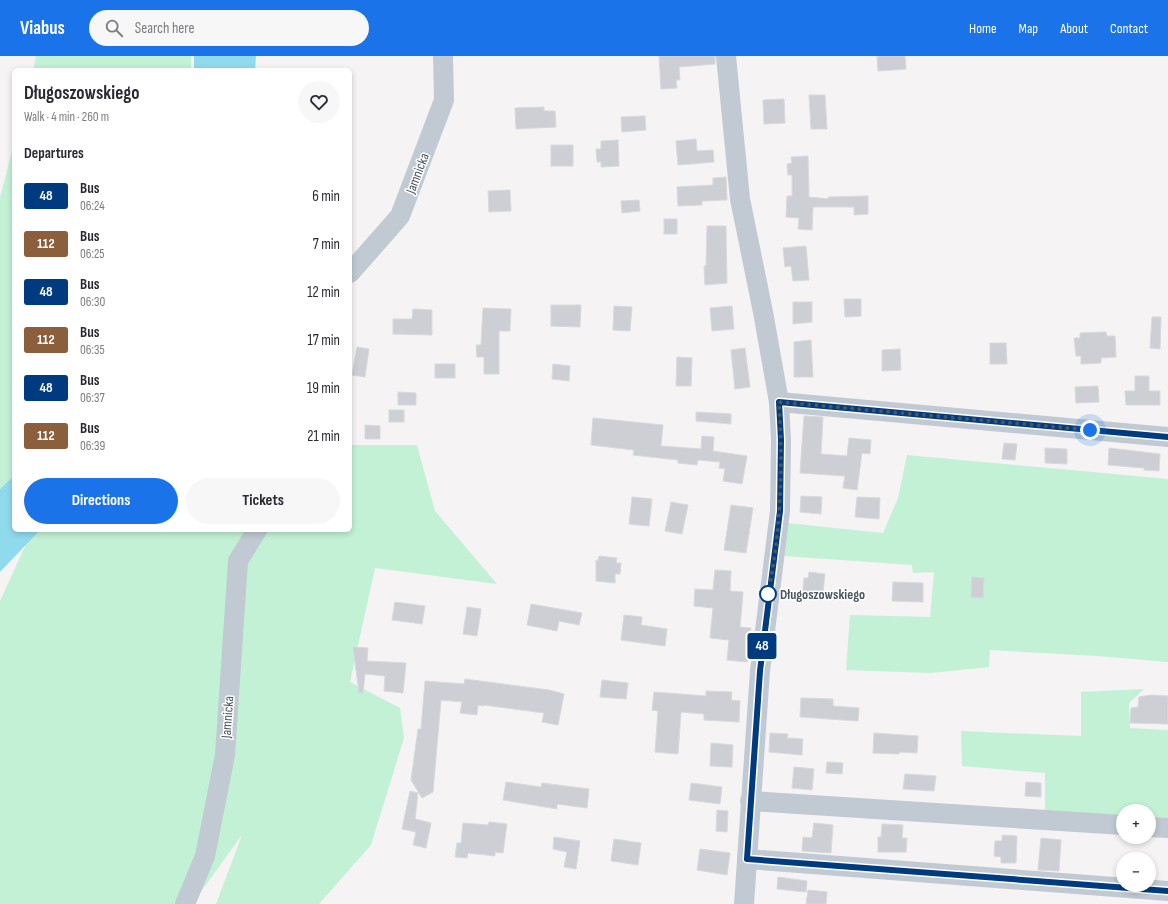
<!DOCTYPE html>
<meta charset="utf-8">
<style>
:root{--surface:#fff;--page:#f7f7f7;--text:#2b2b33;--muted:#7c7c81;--accent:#1a73e8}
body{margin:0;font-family:"Sofia Sans Condensed",sans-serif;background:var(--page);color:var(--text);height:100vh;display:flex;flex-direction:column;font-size:15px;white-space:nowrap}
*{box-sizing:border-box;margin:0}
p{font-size:13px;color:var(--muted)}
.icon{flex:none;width:22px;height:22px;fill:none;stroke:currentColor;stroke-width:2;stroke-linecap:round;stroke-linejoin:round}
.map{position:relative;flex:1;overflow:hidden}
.drawer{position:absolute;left:12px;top:12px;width:340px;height:464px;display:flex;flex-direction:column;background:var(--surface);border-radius:6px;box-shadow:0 2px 6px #0003}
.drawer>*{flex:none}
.badge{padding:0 8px;border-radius:3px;font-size:14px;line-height:26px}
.buttons{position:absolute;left:1116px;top:748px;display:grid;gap:8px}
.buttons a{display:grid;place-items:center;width:40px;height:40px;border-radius:50%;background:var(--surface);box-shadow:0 2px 6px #0003;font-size:20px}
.you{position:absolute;width:20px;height:20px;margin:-10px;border:3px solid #fff;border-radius:50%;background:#1a73e8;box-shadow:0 0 0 6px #1a73e833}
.map>.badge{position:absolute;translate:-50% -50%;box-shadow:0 0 0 2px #fff}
h2{padding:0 12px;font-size:15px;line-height:36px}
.round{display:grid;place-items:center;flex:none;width:42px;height:42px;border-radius:21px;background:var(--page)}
.overview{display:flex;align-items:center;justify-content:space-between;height:68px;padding:0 12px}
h1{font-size:19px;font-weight:700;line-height:30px}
.cta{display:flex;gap:8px;margin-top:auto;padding:8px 12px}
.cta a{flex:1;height:46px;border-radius:24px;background:var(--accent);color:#fff;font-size:16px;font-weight:700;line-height:46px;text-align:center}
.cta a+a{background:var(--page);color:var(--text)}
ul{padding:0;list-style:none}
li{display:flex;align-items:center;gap:12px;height:48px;padding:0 12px}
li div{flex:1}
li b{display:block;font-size:15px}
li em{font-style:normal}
li .badge{min-width:44px;font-weight:700;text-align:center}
header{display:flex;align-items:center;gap:24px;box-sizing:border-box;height:56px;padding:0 20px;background:var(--accent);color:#fff}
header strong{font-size:19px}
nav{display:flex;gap:22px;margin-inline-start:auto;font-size:14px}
.search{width:280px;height:36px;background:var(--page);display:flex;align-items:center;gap:10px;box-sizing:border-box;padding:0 14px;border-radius:22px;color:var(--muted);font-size:15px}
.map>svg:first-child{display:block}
.green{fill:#c3f1d5}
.water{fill:#90daee}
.building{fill:#cdcfd5;stroke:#d7d9de}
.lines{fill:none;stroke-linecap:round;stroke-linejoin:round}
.minor{stroke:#c1cad2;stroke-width:20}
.line-casing{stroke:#fff;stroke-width:9}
.line{stroke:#003b80;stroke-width:6}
.walk{stroke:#4a5661;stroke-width:4;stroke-dasharray:0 7.2}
.stop-dot{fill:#fff;stroke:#003b80;stroke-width:2}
.labels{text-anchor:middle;stroke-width:3;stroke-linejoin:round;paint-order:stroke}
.street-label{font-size:14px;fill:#4a5661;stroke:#fff}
.stop-label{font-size:14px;font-weight:bold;fill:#4a5661;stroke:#fff;text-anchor:start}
</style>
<header>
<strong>Viabus</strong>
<div class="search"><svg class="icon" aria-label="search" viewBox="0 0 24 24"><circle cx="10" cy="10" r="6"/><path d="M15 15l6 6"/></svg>Search here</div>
<nav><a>Home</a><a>Map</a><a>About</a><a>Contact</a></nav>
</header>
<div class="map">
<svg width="1168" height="848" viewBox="0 0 1168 848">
<rect width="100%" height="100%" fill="#f5f3f3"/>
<g class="green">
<path d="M36,0H191V14H33Z"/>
<path d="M14,87V420L0,433V142Z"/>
<path d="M350,389H417L435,455L497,528L375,512L350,626L400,652L404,682L371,789L319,848H216L242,779L192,848H0V545L27,486L40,474H350Z"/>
<path d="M907,399L1168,423V606L1097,600L990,594L989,611L931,617L846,614L850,559L930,561L934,516L913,517L912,509L784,500L787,467L883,477L898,442Z"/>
<path d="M1144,633L1129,647L1130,672L1168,674V764L1149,763V755H1123V762L1045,757V717L962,710L961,675L1081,680V636Z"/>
</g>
<g class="water">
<path d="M194,0H256L255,14H194Z"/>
<path d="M14,420V474H40L0,516V433Z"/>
</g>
<g class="building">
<path d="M659,0H715V8L679,11L680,24H676L677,32L661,33Z"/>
<path d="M877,0H905L906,13L878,15Z"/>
<path d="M809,39H825L827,73H811Z"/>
<path d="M784,43L785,67L764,68L763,44Z"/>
<path d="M544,51V55H555L556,71L516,73L515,52Z"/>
<path d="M645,60L646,74L622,76L621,61Z"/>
<path d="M696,83L697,95L713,94L714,106L678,109L676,85Z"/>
<path d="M618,84L619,110L601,111V106H597L596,93H601V85Z"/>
<rect x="551" y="89" width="22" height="21"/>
<path d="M808,100L809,141L828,143V141L868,140V158L854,159V151H813L812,174L798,173L799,162L786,161L787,140H792V119H788L787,108L792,107L791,101Z"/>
<path d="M726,121L727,144L702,145V149L678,150L677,131L713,129V122Z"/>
<path d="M510,134L511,155L489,156L488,135Z"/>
<path d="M639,144L640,155L622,157L621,145Z"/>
<rect x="664" y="163" width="13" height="15"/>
<path d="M707,170H726L727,227L705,229L704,210H706Z"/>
<path d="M806,190L809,224L793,225L791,210L785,211L783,192Z"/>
<path d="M844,243H861V260L845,261Z"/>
<path d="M793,246H812V266L793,268Z"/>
<path d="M551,249H581L580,271L551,270Z"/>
<path d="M614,250L632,251L630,275L613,274Z"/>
<path d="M732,250L734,273L712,275L710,252Z"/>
<path d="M483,252L511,253L510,275H499V318H484V301H477L476,289H481Z"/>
<path d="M413,253L432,254V279L393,278V263H412Z"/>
<path d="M1152,261H1161L1160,293L1150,292Z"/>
<path d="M1106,276L1107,280H1115L1116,301L1101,302V307L1081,308V300H1076L1074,282H1080V277Z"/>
<path d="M811,284L813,321H794V286Z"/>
<path d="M990,287H1006L1007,308H990Z"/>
<path d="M357,291L369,293L365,321L352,319Z"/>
<path d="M745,292L750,331L735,333L731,294Z"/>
<path d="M900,293L901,314L882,315V294Z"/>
<path d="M677,301L692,302L691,330H676Z"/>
<rect x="435" y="308" width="20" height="14"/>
<path d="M553,308L570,310L569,325L552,323Z"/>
<path d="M1135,320H1149V335H1160V349H1126L1125,335H1135Z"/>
<path d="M1098,330L1099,346L1076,347L1075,331Z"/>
<path d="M398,336L416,337V349H398Z"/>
<rect x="389" y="354" width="15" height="12"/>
<path d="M696,356L731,358V368L696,365Z"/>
<path d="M804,360L823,361L821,398L847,400L849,382L871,384L870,398L862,397L857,434L843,432L845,420L800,417Z"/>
<path d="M593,362L663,369L661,390L701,393L702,380L714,381L713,395L747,400L742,428L723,425L725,413L719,412L720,406L698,404L697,409L678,407V404L633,399L634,394L591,389Z"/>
<path d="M365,369L380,370V383H365Z"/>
<path d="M1004,387L1017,388L1015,404L1002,403Z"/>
<path d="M1045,392L1067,393V408L1045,407Z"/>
<path d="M1109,392L1160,398L1159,415L1144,414V412L1108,409Z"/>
<path d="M801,440L822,441L821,458L800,456Z"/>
<path d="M632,441L652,443L649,470L629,468Z"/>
<path d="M857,441L880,442L879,463L855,461Z"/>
<path d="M671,446L688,449L682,478L665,475Z"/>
<path d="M731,449L753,452L746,497L724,494Z"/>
<path d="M599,500L617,502L616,507H621L620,518H615V527L596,525V504L598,505Z"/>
<path d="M715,514L731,515L730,535L743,536L740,571L751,572L747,606L727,604L729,584L710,582L713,552L694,550L695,533L713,534Z"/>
<path d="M809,516L825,518L822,544L802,542L804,522H808Z"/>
<path d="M972,521L984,522L983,542L971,541Z"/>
<path d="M893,526L923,527V546L892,545Z"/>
<path d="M395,546L425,550L422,568L392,564Z"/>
<path d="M531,548L582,557L579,569L559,565L557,575L527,569Z"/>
<path d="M467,551L481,553L477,580L463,578Z"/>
<path d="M624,559L642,561L641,569L667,573L665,590L621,584Z"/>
<path d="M353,591L368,592L367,605L406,607L403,637L384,635L385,620L365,618L363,637H359Z"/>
<path d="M465,623L549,634L564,638L558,669L542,666L544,657L484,649V650L478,649L477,659L460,657L462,646L441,644L433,736L422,742L411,724L418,673H421L425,625L464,628Z"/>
<path d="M602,624L628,627L626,643L600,641Z"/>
<path d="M706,635L732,636L731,644L740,645L739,666L704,664V658L681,656L678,698L655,696L658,655L652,654L654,636L706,640Z"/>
<path d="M1151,639L1168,640V668L1130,667L1131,652L1138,651L1139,641Z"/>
<path d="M801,642L833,643V650L859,652L858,665L800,661Z"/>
<path d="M770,677L788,678L787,682L803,683L802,699L769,696Z"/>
<path d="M874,677L918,680L917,697L900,696L899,698L873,697Z"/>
<path d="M711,687L733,689L732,711L710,710Z"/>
<path d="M827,706L843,707L842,718L826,717Z"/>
<path d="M794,711L814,713L812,734L792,732Z"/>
<path d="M905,718L936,720L934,735L903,733Z"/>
<path d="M506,726L541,731L542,727L589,733L587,752L557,748V753L503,744Z"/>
<path d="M1026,726L1041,727V741L1025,740Z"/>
<path d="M691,727L722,731L720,748L689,744Z"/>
<path d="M410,735L418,737L415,763L431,767L426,792L413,789L416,776L402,773Z"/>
<path d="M717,754L728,755L727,776L716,775Z"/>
<path d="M489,766L507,768L503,797L495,796V800L468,797L467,802L455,801L457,787H461L463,767L488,769Z"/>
<path d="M814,767L833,769L831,797L802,795L803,781L812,782Z"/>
<path d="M882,768L903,769L902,782H907L906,796H878V781H881Z"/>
<path d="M1002,779L1017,780L1016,807H1001V801L994,800L995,785H1002Z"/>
<path d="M554,781L580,785L576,813L564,811L567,796L553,793Z"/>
<path d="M1041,782L1061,784L1059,815L1038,814Z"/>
<path d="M614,783L641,787L638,809L611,805Z"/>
<path d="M700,793L730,797L727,819L697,814Z"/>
<path d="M778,821L807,825L806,836L777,833Z"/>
<path d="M808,834L827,836L826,848H806Z"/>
</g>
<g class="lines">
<g class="minor">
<path d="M726,0L740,143L763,256L779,346L781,384L780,455L760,615L744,848"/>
<path d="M350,217L400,160L444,44L443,0"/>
<path d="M779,346L1168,381"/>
<path d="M750,745L1123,769"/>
<path d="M1149,771L1168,772"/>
<path d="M747,803L1168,835"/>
<path d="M185,848L205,800L225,699L238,505L257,474"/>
</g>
</g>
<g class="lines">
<defs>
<path id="line" d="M1168,381L779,346L781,384L780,455L760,615L747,803L1168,835"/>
</defs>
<use href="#line" class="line-casing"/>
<use href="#line" class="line"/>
<path class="walk" d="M768,538C781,475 783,411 779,346L1090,374"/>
</g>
<circle class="stop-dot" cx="768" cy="538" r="8"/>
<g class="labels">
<g class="street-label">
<text transform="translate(417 117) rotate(-69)" y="5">Jamnicka</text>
<text transform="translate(227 661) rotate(-86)" y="5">Jamnicka</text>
</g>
<g class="stop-label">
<text x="780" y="543">Długoszowskiego</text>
</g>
</g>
</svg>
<div class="buttons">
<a>+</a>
<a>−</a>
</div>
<div class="you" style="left:1090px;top:374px"></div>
<b class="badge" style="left:762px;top:590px;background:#003b80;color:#fff">48</b>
<section class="drawer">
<div class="overview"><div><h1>Długoszowskiego</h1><p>Walk · 4 min · 260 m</p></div><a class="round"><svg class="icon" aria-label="heart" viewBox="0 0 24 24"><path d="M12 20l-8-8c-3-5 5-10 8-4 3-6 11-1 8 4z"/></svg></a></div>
<h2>Departures</h2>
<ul>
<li><span class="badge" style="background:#003b80;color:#fff">48</span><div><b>Bus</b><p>06:24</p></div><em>6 min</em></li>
<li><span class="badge" style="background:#8b5e3c;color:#fff">112</span><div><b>Bus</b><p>06:25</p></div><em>7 min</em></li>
<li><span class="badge" style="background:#003b80;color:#fff">48</span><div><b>Bus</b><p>06:30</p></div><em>12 min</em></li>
<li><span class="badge" style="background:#8b5e3c;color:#fff">112</span><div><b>Bus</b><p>06:35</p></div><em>17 min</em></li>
<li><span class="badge" style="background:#003b80;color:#fff">48</span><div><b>Bus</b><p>06:37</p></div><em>19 min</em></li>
<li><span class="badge" style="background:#8b5e3c;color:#fff">112</span><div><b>Bus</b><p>06:39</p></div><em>21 min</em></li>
</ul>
<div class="cta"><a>Directions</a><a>Tickets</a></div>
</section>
</div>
